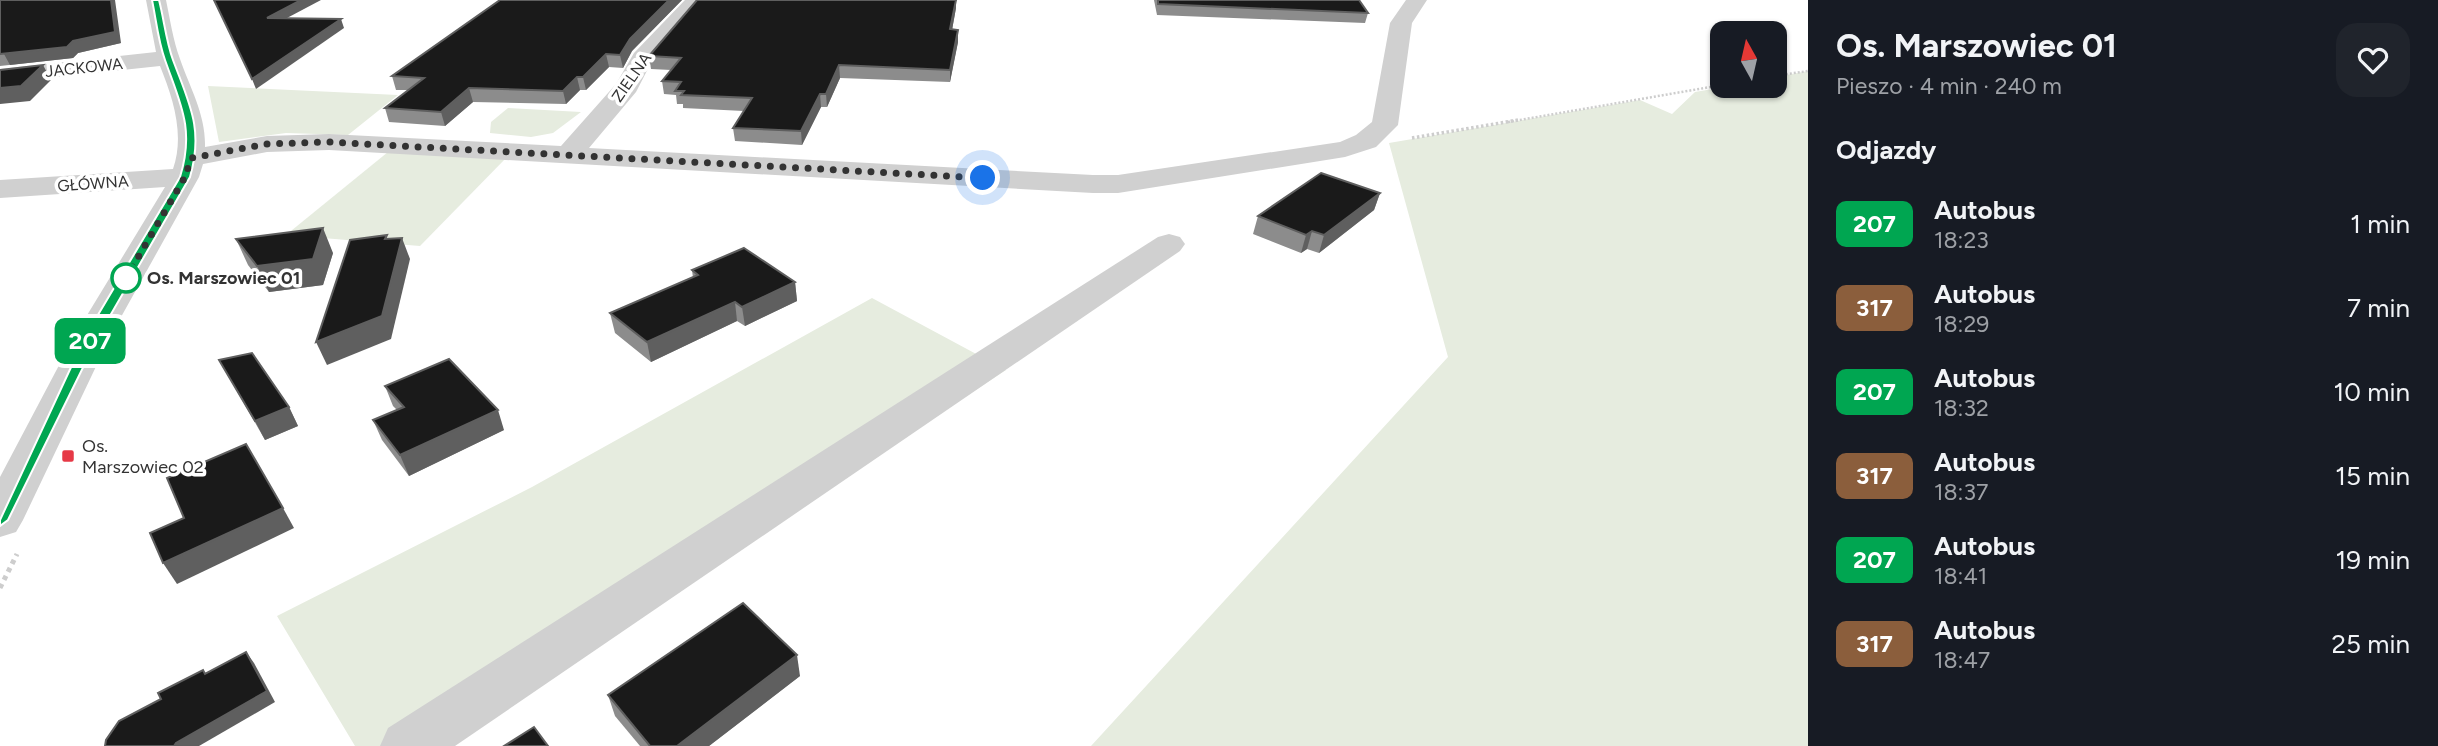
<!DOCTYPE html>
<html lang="pl">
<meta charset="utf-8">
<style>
:root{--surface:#171b24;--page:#20242c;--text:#f1f3f6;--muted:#9ea1a6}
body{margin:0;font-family:Figtree,sans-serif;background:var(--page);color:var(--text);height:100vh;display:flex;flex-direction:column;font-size:26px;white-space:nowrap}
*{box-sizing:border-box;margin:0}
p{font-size:23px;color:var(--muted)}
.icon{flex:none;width:38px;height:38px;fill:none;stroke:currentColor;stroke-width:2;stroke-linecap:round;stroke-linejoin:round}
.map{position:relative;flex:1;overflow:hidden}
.panel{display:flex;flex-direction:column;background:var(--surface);width:630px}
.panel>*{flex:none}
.badge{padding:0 14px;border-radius:10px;font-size:24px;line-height:46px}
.needle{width:46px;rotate:352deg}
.buttons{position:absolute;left:1710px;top:21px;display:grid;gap:14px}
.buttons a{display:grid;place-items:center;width:77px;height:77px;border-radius:14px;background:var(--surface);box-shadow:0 2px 5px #0004;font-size:35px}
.you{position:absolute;width:35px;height:35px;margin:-18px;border:5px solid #fff;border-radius:50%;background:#1a73e8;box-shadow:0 0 0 10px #1a73e833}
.map>.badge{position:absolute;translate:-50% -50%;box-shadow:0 0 0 4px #fff}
h2{padding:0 28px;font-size:26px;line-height:63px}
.round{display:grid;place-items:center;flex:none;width:74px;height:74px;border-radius:21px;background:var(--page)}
.head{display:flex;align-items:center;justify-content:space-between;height:119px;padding:0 28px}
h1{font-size:33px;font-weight:700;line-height:52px}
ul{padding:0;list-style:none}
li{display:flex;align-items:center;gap:21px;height:84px;padding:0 28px}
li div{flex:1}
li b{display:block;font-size:26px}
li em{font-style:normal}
li .badge{min-width:77px;font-weight:700;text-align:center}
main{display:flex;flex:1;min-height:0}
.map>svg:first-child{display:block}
.green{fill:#e6ecdf}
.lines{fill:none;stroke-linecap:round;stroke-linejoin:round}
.path-far2{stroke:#cdcdcd;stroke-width:2.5;stroke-dasharray:2 2;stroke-linecap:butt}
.path-far1{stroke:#cdcdcd;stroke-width:3.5;stroke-dasharray:2.5 2.5;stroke-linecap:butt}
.path{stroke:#cdcdcd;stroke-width:5;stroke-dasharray:4.5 4.5;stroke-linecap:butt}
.minor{fill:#d0d0d0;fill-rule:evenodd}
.wall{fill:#8c8c8c}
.shaded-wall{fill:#5f5f5f}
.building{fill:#1a1a1a;stroke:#5f5f5f;stroke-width:2}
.line{fill:#00a651;stroke:#fff;stroke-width:2}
.walk{stroke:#333;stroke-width:7;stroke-dasharray:0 12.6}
.stop-dot{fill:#fff;stroke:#00a651;stroke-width:3.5}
.poi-dot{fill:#e63946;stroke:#fff;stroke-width:2.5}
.labels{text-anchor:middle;stroke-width:7;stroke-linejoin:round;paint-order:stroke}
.far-street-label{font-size:16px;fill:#333;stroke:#fff}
.stop-label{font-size:18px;font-weight:bold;fill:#333;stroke:#fff;text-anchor:start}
.poi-label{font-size:18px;fill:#333;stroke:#fff;text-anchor:start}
</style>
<main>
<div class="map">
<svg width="1808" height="746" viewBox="0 0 1808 746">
<rect width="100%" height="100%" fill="#fff"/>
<g class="green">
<path d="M1808,71V746H1091L1448,357L1389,143L1640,100L1672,114L1695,92L1730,86H1774L1775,77Z"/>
<path d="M208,86L398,95L348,135L286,133L219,142Z"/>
<path d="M508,108L581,112L553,133L531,137L490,133L491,122Z"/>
<path d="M388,152L507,157L420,246L286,235Z"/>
<path d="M872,298L1006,370L435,746H355L277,616L532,487Z"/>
</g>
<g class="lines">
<g class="path-far2">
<path d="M1774,76L1808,71"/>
<path d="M1508,122L1722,85"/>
</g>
<path class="path-far1" d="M1412,138L1518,120"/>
<path class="path" d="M0,588L17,554"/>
<g class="minor">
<path d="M146,0H166C170,19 173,40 180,59C190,88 206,115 205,147L267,136L329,134L561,146L616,84L634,53L685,0H706L652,61L636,92L589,148L1093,175H1118L1340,142L1356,135L1372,122L1390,23L1406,0H1427L1412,23L1398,125L1376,147L1345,157L1118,193H1093L329,150L267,152L203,164L199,177L111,335L23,520L16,532L0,537V477L75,335L165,187L0,198V180L173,169C185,135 173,98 160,66L0,83V69L156,52Z"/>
<path d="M1169,234L1180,237L1185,244L1180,251L455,746H380L388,728L1158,237Z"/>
</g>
</g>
<g class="wall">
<path d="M0,0L121,43L78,53L73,58L0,66Z"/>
<path d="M500,0H682L632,51L623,68L609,67L586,90H580L566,104L473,102L445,126L389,122L385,108L408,90H396L392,76Z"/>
<path d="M956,0V8L952,30L958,42L950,82L840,78L827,107H821L802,145L735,141L733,128L744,111L683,108V104H677L676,95L664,94L662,81L671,70L651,69L649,56Z"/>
<path d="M1154,0H1359L1368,13L1365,23L1157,15Z"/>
<path d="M1380,193L1374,210L1319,253L1307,249L1301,253L1253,234L1258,216Z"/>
<path d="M236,239L333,253L323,285L269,292L248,265Z"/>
<path d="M692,270L795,282L797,301L745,326L737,321L651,362L615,333L610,313L693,278Z"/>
<path d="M219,360L289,407L298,426L265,440Z"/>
<path d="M385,386L504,430L409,476L382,440L373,420L397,410L393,406Z"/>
<path d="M800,676L709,746H640L615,716L608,695Z"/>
</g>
<g class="shaded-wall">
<path d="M111,0H115L121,43L78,53L73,58L10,65L4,54L73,41Z"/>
<path d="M301,0H321L270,27L267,18Z"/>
<path d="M669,0H682L632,51L623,68L620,55L630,39Z"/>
<path d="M956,0V8L950,41V29Z"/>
<path d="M341,19L344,28L256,89L252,79Z"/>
<path d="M958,30V42L950,82V70Z"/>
<path d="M606,54L609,67L586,90L583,77Z"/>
<path d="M43,65L51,80L30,101L0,104V88Z"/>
<path d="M839,65L840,78L827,107L826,94Z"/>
<path d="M577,77L580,90L566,104L563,91Z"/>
<path d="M469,88L473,102L445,126L441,112Z"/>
<path d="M820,94L821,107L802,145L801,131Z"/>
<path d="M1380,193L1374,210L1319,253L1324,235Z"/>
<path d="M323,228L333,253L323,285L269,292L257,266Z"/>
<path d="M1312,231L1307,249L1301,253L1306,235Z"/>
<path d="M402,238L410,259L391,339L327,365L316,342Z"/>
<path d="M795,282L797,301L745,326L742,307Z"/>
<path d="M735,302L737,321L651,362L647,342Z"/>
<path d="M289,407L298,426L265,440L255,421Z"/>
<path d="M498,410L504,430L409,476L400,455Z"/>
<path d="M283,508L294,528L177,584L163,563Z"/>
<path d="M246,652L254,663L275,702L199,746H174Z"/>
<path d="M797,655L800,676L709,746H677Z"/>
</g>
<g class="building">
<path d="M0,0H111L115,32L73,41L67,47L0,54Z"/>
<path d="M214,0H301L267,18L341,19L252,79Z"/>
<path d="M500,0H669L630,39L620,55L606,54L583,77H577L563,91L469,88L441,112L385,108L424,78L392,76Z"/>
<path d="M697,0H956L950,29L958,30L950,70L839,65L826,94H820L801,131L733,128L752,98L681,95L684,91H675L681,82L662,81L681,58L649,56Z"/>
<path d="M1158,0H1359L1368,13L1158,4Z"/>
<path d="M43,65L21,86L0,88V70Z"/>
<path d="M1321,173L1380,193L1324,235L1312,231L1306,235L1258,216Z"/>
<path d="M323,228L313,259L257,266L236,239Z"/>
<path d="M387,235L385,239L402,238L382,316L316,342L350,240Z"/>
<path d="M744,248L795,282L742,307L735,302L647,342L610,313L698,275L692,270Z"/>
<path d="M252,353L289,407L255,421L219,360Z"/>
<path d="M449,359L498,410L400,455L373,420L404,407L385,386Z"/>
<path d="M246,444L283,508L163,563L150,533L184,518L167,478Z"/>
<path d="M743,603L797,655L677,746H650L608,695Z"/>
<path d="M246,652L267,691L176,743L174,746H105L106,740L119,721L161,699L158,693L203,670L205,674Z"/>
<path d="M534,727L548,746H504Z"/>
</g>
<path class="line" d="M152,0H159C164,19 166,41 173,60C189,103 204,129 190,177L99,335L8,520L0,526V520L86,335L180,177C195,129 180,103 165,60C158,41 156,19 152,0Z"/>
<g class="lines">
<path class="walk" d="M126,278L185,177L191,158L267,144L329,142L983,178"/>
</g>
<circle class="stop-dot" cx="126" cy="278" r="14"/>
<rect class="poi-dot" x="61" y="449" width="14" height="14" rx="3.5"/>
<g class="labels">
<g class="far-street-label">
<text transform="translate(84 67) rotate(-6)" y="6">JACKOWA</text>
<text transform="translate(631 77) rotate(-55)" y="6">ZIELNA</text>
<text transform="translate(93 183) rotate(-4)" y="6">GŁÓWNA</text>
</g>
<g class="stop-label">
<text x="147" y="284">Os. Marszowiec 01</text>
</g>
<g class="poi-label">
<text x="82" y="452">Os.<tspan x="82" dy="21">Marszowiec 02</tspan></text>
</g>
</g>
</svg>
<div class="buttons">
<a><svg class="needle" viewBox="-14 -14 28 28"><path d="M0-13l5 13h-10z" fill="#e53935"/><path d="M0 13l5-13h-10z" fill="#9ea1a6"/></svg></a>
</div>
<div class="you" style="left:983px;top:178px"></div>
<b class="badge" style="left:90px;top:341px;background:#00a651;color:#fff">207</b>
</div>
<section class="panel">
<div class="head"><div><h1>Os. Marszowiec 01</h1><p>Pieszo · 4 min · 240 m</p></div><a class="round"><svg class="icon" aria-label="heart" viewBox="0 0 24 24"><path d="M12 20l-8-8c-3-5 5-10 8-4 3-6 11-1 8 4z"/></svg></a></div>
<h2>Odjazdy</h2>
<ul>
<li><span class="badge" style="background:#00a651;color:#fff">207</span><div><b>Autobus</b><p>18:23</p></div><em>1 min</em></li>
<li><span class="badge" style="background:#8b5e3c;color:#fff">317</span><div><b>Autobus</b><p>18:29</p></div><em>7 min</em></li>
<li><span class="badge" style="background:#00a651;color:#fff">207</span><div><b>Autobus</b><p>18:32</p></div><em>10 min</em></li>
<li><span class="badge" style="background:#8b5e3c;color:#fff">317</span><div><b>Autobus</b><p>18:37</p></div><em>15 min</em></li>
<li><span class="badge" style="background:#00a651;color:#fff">207</span><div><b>Autobus</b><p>18:41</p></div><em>19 min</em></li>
<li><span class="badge" style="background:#8b5e3c;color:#fff">317</span><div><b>Autobus</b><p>18:47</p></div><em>25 min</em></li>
</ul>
</section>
</main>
